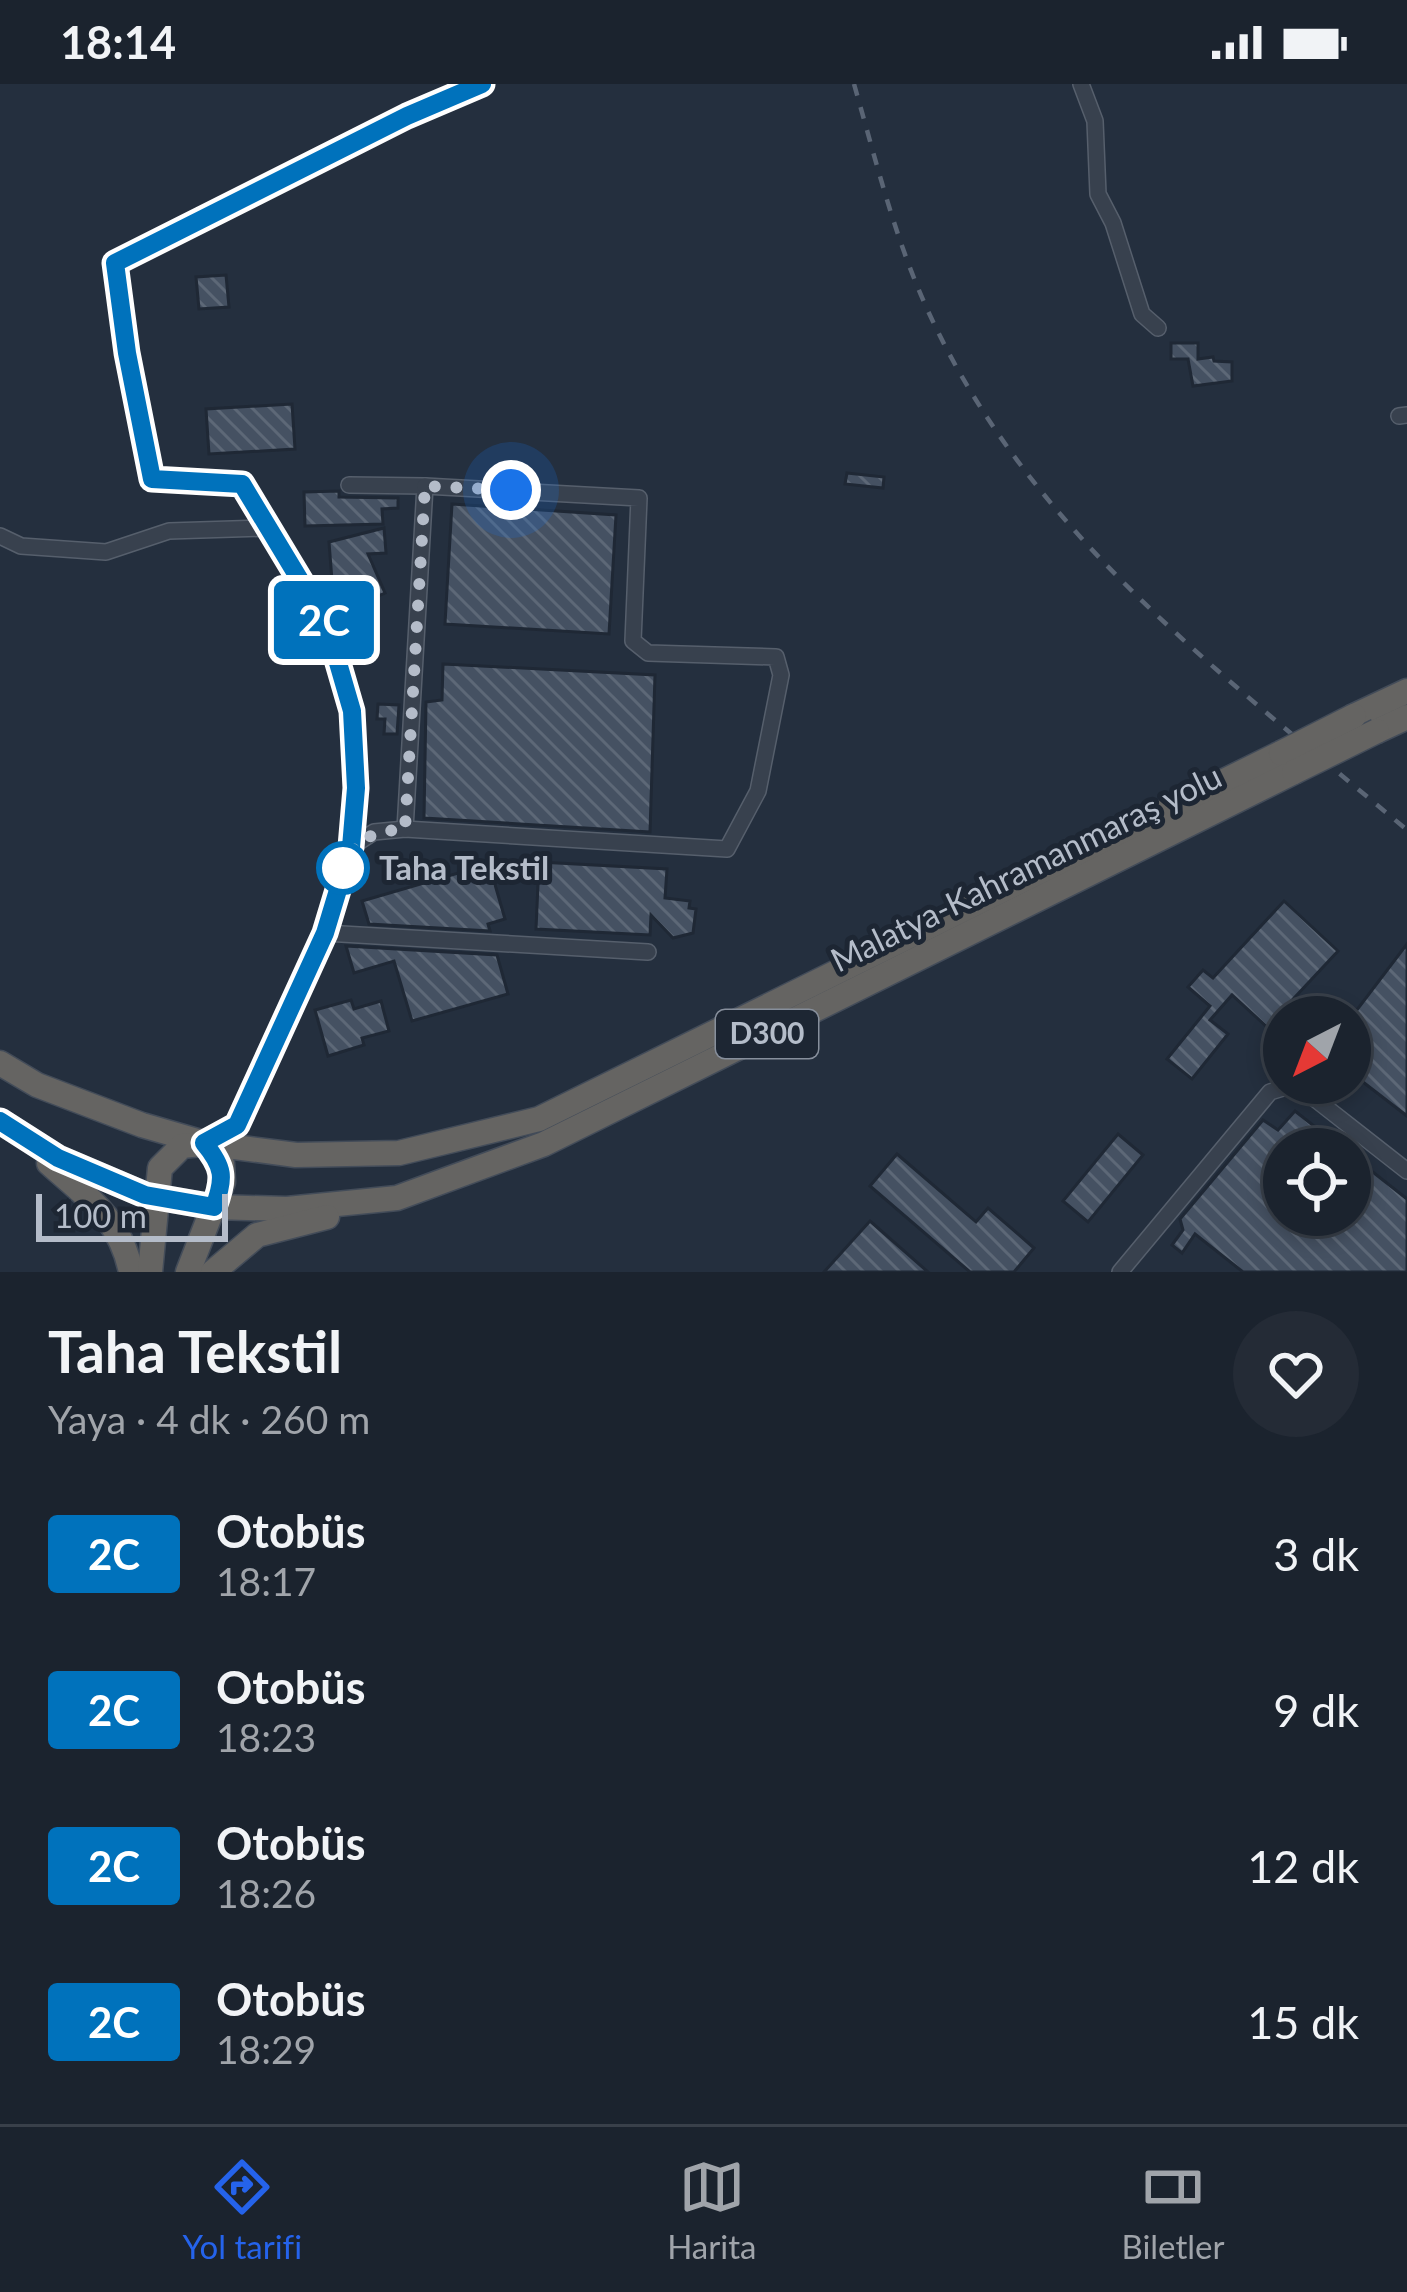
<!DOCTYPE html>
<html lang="tr">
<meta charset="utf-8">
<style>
:root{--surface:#1b232e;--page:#242b36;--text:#f1f3f6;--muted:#a0a4aa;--line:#39404a;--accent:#2563eb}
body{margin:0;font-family:Lato,sans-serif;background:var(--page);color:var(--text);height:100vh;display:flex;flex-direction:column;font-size:45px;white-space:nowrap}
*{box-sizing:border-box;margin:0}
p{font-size:39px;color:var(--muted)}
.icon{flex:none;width:66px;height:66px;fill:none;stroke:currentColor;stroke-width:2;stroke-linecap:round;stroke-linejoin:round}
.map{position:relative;height:1188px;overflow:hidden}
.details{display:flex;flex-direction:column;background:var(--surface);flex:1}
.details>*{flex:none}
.badge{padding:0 24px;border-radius:9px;font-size:42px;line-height:78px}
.needle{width:78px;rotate:222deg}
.buttons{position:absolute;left:1263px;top:912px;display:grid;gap:24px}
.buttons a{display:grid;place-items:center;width:108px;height:108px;border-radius:50%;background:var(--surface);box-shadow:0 6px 18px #0003,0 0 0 3px var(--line);font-size:60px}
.scale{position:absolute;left:36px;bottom:30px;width:192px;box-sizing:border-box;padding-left:12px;border:6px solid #b4bcc9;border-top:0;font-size:33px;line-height:42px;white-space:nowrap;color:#b4bcc9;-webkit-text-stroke:9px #1d2633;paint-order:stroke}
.you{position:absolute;width:60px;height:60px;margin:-30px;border:9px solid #fff;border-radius:50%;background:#1a73e8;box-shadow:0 0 0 18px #1a73e833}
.map>.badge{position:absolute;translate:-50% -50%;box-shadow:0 0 0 6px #fff}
.round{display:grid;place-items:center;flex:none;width:126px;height:126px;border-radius:63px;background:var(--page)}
.headline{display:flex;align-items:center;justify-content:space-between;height:204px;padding:0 48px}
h1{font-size:57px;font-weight:700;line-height:90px}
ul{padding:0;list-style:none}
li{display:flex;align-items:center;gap:36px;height:156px;padding:0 48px}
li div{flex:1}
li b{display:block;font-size:45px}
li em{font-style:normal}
li .badge{min-width:132px;font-weight:700;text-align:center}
.status{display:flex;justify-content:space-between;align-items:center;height:84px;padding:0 60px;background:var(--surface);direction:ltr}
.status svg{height:33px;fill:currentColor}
.tab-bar{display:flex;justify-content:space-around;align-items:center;height:168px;border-top:3px solid var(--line);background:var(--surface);font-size:33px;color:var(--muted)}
.tab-bar a{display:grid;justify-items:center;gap:6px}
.tab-bar .on{color:var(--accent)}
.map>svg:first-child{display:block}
.building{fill:url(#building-back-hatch);stroke:#1f2835;stroke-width:3}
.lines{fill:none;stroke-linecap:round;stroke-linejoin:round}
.minor-casing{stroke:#565f6c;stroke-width:18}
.trunk-casing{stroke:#434c59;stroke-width:27}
.minor{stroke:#38414e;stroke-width:15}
.trunk{stroke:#656462;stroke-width:24}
.rail{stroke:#5a6575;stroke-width:4.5;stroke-dasharray:12 12;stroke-linecap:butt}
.trunk-bridge-casing{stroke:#434c59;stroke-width:27;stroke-linecap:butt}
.trunk-bridge{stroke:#656462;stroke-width:24}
.line-casing{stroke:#fff;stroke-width:27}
.line{stroke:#0072bc;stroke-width:18}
.walk{stroke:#b4bcc9;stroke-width:12;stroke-dasharray:0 21.6}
.stop-dot{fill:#fff;stroke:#0072bc;stroke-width:6}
.labels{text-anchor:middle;stroke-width:10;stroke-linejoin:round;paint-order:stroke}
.shield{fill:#1d2633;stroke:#878f9c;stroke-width:3}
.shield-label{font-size:30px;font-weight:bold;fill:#b4bcc9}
.stop-label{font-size:33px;font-weight:bold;fill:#b4bcc9;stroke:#1d2633;text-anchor:start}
.street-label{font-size:33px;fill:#b4bcc9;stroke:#1d2633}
</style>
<div class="status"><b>18:14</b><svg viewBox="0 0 49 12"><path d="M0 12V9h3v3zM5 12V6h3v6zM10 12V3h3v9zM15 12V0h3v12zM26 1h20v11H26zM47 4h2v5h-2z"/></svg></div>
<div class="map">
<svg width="1407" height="1188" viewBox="0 0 1407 1188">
<defs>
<pattern id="building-back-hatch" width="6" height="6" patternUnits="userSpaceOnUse" patternTransform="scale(3)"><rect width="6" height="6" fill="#455162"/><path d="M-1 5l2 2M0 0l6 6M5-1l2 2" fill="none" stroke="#5d6877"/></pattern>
</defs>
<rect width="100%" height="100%" fill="#242f3e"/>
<g class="building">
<path d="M226,191L229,223L199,225L196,193Z"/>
<path d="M1171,259H1198V275L1213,273L1214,277L1232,278V297L1193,302L1188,275H1171Z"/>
<path d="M292,320L295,365L209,370L206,325Z"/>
<path d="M847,389L884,393L883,404L845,400Z"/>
<path d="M339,407V413L398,414V424L382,425L383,440L305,442L304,408Z"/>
<path d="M452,420L616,431L609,550L445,540Z"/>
<path d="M384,444L386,469L368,470L385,509L349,525L340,507L333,509L329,458Z"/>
<path d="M443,580L655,591L650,748L424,734L426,618L442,616Z"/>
<path d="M378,620L399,621L397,650H384L385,635H377Z"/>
<path d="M539,778L667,785L665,814L690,817L689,824L696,825L693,849L673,854L651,831L650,851L536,845Z"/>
<path d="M489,780L505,835L488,840L490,847L369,840L362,817Z"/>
<path d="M1284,817L1338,867L1267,943L1232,911L1210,936L1228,950L1192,995L1167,975L1210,922L1188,903L1203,886L1213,894Z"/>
<path d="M1407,860V1032L1350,988V935Z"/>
<path d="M346,862L497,871L508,910L412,937L394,877L354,889Z"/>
<path d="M351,916L354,925L381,917L389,947L362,954L364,961L328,972L315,926Z"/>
<path d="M1295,1027L1343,1065H1284V1131H1350V1070L1407,1115V1188H1243L1195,1150L1182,1169L1172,1161L1183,1146L1180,1135L1263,1036L1278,1046Z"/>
<path d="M1118,1050L1143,1071L1088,1138L1063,1117Z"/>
<path d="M897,1070L976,1138L988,1124L1034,1164L1014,1188H970L870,1102Z"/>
<path d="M870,1137L928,1188H824Z"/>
</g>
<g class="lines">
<defs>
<g id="minor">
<path d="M1081,0L1095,37L1098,110L1113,139L1142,230L1158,244"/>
<path d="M1399,332L1407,331"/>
<path d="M349,401L425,402L405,745"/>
<path d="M0,452L21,462L106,468L169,447L268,444"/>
<path d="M351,763L374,748L405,745L727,765L758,707L781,591L776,573L648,569L633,557L639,414L425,402"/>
<path d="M325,849L648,868"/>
<path d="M206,1058L237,1041L325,849L351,763L356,704L352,627L327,541L242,400L152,395L127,269L115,179L407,32L482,0"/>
<path d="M1120,1188L1270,1008L1296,1000L1407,1087"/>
</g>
<g id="trunk">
<path d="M1354,632L1407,607"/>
<path d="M1377,647L1407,633"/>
<path d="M0,979L37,1001L142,1041L204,1059L296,1071L399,1069L539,1035L1281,669"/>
<path d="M0,1037L58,1074L145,1111L214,1123L287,1125L397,1114L544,1060L1294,688"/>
<path d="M49,1079C88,1114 120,1134 131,1188"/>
<path d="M150,1188L160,1084L182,1062L201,1060"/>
<path d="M188,1188L223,1098L222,1079L204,1059"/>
<path d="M213,1188L257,1151L327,1133"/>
</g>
</defs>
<use href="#minor" class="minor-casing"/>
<use href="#trunk" class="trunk-casing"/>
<use href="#minor" class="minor"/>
<use href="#trunk" class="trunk"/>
<path class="rail" d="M854,0C875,73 893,148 924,218C1024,445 1223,591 1407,746"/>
<defs>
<g id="trunk-bridge">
<path d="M1281,669L1354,632"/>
<path d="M1294,688L1377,647"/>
</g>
</defs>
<use href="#trunk-bridge" class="trunk-bridge-casing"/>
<use href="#trunk-bridge" class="trunk-bridge"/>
</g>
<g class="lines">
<defs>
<path id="line" d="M0,1037L58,1074L145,1111L214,1123C225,1094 224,1083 204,1059L237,1041L325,849L351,763L356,704L352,627L327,541L242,400L152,395L127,269L115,179L407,32L482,0"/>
</defs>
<use href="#line" class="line-casing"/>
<use href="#line" class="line"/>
<path class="walk" d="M343,784C355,754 372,748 405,745L425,402L511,406"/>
</g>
<circle class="stop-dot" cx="343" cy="784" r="24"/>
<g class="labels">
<rect class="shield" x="716" y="926" width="102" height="48" rx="9"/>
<g class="shield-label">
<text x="767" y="960">D300</text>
</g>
<g class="stop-label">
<text x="379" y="796">Taha Tekstil</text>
</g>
<g class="street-label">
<text transform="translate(1026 784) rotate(-26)" y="12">Malatya-Kahramanmaraş yolu</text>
</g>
</g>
</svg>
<div class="buttons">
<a><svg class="needle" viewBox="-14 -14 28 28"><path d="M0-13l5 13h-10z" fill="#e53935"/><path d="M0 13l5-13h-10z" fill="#a0a4aa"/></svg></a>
<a><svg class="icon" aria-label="locate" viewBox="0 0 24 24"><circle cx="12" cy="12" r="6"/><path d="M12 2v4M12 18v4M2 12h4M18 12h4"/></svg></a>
</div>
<div class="scale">100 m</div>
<div class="you" style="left:511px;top:406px"></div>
<b class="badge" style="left:324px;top:536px;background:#0072bc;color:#fff">2C</b>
</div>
<section class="details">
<div class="headline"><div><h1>Taha Tekstil</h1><p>Yaya · 4 dk · 260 m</p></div><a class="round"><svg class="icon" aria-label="heart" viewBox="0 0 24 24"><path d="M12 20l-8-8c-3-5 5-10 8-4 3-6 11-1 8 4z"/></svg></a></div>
<ul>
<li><span class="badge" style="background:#0072bc;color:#fff">2C</span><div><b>Otobüs</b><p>18:17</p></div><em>3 dk</em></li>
<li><span class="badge" style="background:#0072bc;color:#fff">2C</span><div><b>Otobüs</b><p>18:23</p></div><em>9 dk</em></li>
<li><span class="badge" style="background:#0072bc;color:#fff">2C</span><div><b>Otobüs</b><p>18:26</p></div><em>12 dk</em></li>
<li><span class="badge" style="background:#0072bc;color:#fff">2C</span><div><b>Otobüs</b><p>18:29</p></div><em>15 dk</em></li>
</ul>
</section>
<nav class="tab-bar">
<a class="on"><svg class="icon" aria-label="directions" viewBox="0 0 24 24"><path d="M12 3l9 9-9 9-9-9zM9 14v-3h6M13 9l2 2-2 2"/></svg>Yol tarifi</a>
<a><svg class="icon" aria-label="map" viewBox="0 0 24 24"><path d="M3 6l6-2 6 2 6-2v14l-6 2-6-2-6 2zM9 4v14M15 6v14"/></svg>Harita</a>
<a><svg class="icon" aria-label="tickets" viewBox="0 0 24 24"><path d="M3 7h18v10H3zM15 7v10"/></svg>Biletler</a>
</nav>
